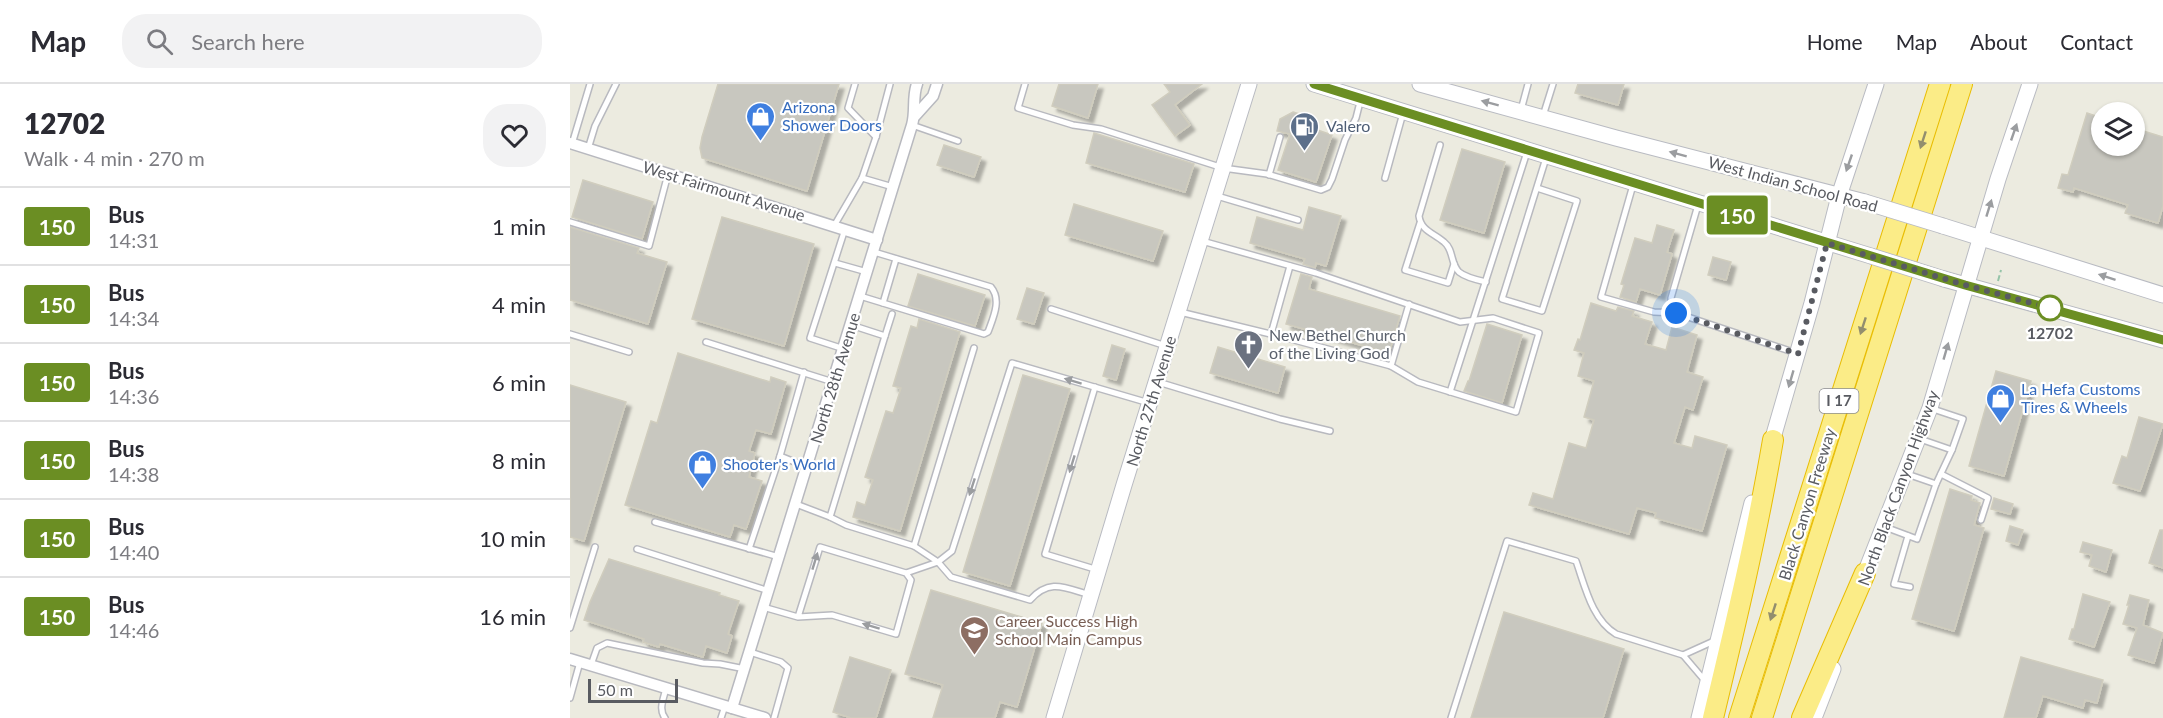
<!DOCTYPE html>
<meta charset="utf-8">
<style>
:root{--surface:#fff;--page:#f2f2f3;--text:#2b2b33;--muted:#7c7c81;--line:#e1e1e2}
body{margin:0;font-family:Lato,sans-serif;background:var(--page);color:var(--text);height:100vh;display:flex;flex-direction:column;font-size:22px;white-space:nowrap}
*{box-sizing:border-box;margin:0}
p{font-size:20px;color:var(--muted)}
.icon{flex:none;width:33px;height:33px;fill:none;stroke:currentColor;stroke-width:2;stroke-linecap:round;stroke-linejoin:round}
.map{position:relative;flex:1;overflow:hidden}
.details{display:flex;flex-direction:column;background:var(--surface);width:570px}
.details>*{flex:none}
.badge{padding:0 12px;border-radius:4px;font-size:21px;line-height:39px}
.buttons{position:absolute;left:1521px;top:18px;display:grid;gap:12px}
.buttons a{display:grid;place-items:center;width:54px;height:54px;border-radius:50%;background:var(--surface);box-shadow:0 2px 4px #0004;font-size:30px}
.scale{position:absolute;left:18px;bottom:15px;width:90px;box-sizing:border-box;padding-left:6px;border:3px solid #595b61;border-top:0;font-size:16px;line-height:21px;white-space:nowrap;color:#595b61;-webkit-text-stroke:4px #fff;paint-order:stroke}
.you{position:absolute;width:30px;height:30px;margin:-15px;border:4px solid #fff;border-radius:50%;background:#1a73e8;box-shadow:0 0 0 9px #1a73e833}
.map>.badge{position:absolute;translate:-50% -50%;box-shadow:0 0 0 3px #fff}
.round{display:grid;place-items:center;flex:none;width:63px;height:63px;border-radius:24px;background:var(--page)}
.overview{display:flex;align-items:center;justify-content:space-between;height:102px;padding:0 24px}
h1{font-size:28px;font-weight:800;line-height:45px}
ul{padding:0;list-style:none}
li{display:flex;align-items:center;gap:18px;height:78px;padding:0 24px;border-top:2px solid var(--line)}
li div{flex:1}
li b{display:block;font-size:22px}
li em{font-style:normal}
li .badge{min-width:66px;font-weight:700;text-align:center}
header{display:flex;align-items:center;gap:36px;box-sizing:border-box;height:84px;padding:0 30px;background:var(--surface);border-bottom:2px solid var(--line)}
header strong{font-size:28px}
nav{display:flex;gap:33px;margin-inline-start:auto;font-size:21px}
.search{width:420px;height:54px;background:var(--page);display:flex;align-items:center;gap:15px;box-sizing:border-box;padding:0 21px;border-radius:24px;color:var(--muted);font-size:22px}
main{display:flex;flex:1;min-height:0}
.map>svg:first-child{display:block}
.building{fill:#c8c7bf;stroke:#d0cdbe;stroke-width:1.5;filter:url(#shadow)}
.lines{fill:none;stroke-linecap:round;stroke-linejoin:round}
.service-casing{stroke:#b8b9bf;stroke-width:8}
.minor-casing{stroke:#b8b9bf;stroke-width:13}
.secondary-casing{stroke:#b9bbc2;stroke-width:17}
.motorway-casing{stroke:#e9bd03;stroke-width:22}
.path{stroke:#95c4a8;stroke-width:2;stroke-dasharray:6 3;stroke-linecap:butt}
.service{stroke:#fff;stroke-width:5}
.minor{stroke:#fff;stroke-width:10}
.secondary{stroke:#fff;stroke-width:15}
.motorway{stroke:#fbec87;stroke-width:20}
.secondary-bridge-casing{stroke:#b9bbc2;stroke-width:17;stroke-linecap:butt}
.secondary-bridge{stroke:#fff;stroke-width:15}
.oneway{fill:#9b9da0}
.oneway2{fill:#928e6e}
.line-casing{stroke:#fff;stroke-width:14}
.line{stroke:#6b8e23;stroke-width:9}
.walk{stroke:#595b61;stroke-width:6;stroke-dasharray:0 10.8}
.stop-dot{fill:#fff;stroke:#6b8e23;stroke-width:3}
.labels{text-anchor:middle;stroke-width:4.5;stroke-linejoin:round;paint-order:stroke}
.shield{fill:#fff;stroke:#8b8c90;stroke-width:1.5}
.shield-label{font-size:15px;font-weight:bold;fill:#595b61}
.shop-label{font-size:16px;fill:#366cbe;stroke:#fff;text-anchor:start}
.service-label{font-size:16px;fill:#4e5e75;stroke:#fff;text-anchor:start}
.street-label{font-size:16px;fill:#595b61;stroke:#fff}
.stop-label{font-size:16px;font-weight:bold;fill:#595b61;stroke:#fff}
.worship-label{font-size:16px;fill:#5b616d;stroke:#fff;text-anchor:start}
.education-label{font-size:16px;fill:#785e54;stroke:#fff;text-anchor:start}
</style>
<header>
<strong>Map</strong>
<div class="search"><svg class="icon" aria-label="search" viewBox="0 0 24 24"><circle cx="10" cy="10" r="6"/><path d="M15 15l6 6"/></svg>Search here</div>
<nav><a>Home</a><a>Map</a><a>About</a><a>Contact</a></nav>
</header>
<main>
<section class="details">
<div class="overview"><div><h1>12702</h1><p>Walk · 4 min · 270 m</p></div><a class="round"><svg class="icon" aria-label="heart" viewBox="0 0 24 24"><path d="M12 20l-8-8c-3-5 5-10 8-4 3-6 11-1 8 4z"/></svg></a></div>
<ul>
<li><span class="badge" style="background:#6b8e23;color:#fff">150</span><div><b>Bus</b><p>14:31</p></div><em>1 min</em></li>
<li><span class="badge" style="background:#6b8e23;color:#fff">150</span><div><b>Bus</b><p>14:34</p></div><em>4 min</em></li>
<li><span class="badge" style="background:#6b8e23;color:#fff">150</span><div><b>Bus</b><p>14:36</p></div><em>6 min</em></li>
<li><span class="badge" style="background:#6b8e23;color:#fff">150</span><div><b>Bus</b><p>14:38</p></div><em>8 min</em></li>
<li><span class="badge" style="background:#6b8e23;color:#fff">150</span><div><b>Bus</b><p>14:40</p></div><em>10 min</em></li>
<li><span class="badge" style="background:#6b8e23;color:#fff">150</span><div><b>Bus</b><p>14:46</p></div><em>16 min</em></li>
</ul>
</section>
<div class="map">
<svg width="1593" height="634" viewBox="0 0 1593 634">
<defs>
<filter id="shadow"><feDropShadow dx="5" dy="5" stdDeviation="1.5" flood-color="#0004"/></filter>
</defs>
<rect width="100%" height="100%" fill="#ecebe0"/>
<g class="building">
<path d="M148,0H269L237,107L132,74L130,64L132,53Z"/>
<path d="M489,0H528L518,34L482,22Z"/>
<path d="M594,0H632L605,21L620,41L605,52L582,21L600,8Z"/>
<path d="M1008,0H1054L1048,21L1005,9Z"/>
<path d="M723,28L736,32L733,41L762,51L746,98L708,86L720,50L707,47L710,35Z"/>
<path d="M1517,29L1532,34V62H1564V44L1593,53V122L1588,139L1555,129L1558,121L1504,104L1503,108L1488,104L1492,90L1498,91Z"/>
<path d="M524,49L624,80L615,108L516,79Z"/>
<path d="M374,61L411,73L404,93L367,81Z"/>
<path d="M892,65L935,78L914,149L870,136Z"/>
<path d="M13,96L83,118L72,155L2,133Z"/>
<path d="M504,120L593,147L583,177L495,151Z"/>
<path d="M739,123L771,132L756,182L746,179L745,184L733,180L735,175L680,159L687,133L733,146Z"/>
<path d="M152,133L244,160L214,262L122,235Z"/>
<path d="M1087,141L1104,146L1097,168L1102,170L1090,211L1070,205L1066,218L1050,213L1054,201L1051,200L1065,154L1082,159Z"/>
<path d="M0,143L69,164L67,169L97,178L78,240L0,216Z"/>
<path d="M1143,173L1161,178L1156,196L1138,191Z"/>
<path d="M348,190L415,211L405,242L338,222Z"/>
<path d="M731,190L742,193L739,205L830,232L819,269L716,240Z"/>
<path d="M457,204L474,209L464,240L447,235Z"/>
<path d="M1021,219L1046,227L1048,223L1064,227L1062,232L1082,238L1075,260L1096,266L1102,243L1127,251L1117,288L1133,293L1123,326L1115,323L1104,359L1122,364L1125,352L1157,361L1132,447L1085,434L1086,429L1067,424L1059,450L959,421L963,409L983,415L999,359L1016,364L1024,336L1014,333L1024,297L1008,292L1014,269L1004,266L1008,255L1010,256Z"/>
<path d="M349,235L390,248L330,447L283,433L287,418L295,421L303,396L295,393L316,327L323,329L331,304L323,302L341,242L347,244Z"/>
<path d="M917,240L952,251L932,319L894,307L898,297H899Z"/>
<path d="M542,261L555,265L546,296L533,292Z"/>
<path d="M648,263L715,283L708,309L640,289Z"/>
<path d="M108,269L200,298L201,293L216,298L201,350L186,346L179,367L185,369L179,393L192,397L176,445L164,441L160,453L55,421L81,337L87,339Z"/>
<path d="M1426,287L1461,297L1434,392L1399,382Z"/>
<path d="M453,291L500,305L440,502L393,488Z"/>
<path d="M0,301L56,318L14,457L0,453Z"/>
<path d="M1569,333L1593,340L1570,407L1543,399L1552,372L1557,374Z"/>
<path d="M1380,405L1402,412L1401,416L1410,419L1404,441L1414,444L1384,547L1342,535Z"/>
<path d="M1424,414L1443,420L1440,430L1421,425Z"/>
<path d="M1440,442L1453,446L1448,461L1436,457Z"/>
<path d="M1590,446H1593V484L1579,479Z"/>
<path d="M1513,458L1542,466L1536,488L1519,482L1522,471L1510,468Z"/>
<path d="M39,475L150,509L149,511L169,517L158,550L162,552L157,569L136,562L133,573L90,560L89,563L73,558L74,555L14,536L20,518Z"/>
<path d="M361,506L472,539L447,623L430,618L425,634H363L373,601L335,590Z"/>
<path d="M1513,510L1540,518L1524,563L1499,555L1502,545H1504Z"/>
<path d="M1560,511L1579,516L1573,541L1593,549L1584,579L1558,571L1567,544L1553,540L1559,521H1557Z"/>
<path d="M934,528L1054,565L1033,634H901Z"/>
<path d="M280,573L321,586L306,634H281L263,628Z"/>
<path d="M1451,573L1533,596L1527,619L1515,616L1513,624L1473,612L1466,634H1434Z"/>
</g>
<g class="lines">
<defs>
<g id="service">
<path d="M285,0L278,24L306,53"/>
<path d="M455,0L448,24L503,41L531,45L653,84L697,90L751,106L758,103L762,95L775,56L786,34L790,18"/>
<path d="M951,26L958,0"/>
<path d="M973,32L983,0"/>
<path d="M342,41L388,57"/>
<path d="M2,60L20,0"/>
<path d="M870,61L849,132C851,147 864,149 874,158C884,166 880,179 889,188C895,193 907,196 916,198"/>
<path d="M18,65L25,42L46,0"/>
<path d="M699,91L710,53"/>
<path d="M292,94L323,103"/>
<path d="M815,94L833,29"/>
<path d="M1063,101L1031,213L1084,228L1106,229"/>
<path d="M967,104L1007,117L972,227L932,215L976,74"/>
<path d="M647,112L728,136"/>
<path d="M1128,121L1101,214V222L1106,229L1226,269"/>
<path d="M0,138L79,162L98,90"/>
<path d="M850,139L835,186L878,199L884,180"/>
<path d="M264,142L292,94L306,53L320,0"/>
<path d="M265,179L297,188"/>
<path d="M290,212L414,250L418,248C423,234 432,216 421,203L304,168"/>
<path d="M313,219L326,175"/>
<path d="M481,225L596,262"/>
<path d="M610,228L713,253L821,282L848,298L946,328L969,249L923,234L890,238L746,189L632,157"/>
<path d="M0,250L59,268"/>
<path d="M701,250L720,182"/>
<path d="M315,252L322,230"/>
<path d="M136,258L263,298"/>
<path d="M274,265L240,254L275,145"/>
<path d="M821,282L839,220"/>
<path d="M588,298L710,335L760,347"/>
<path d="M525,303L475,470L528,486"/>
<path d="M880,308L957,68"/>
<path d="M1350,355L1382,366L1393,335L1360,324"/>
<path d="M210,372L237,383"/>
<path d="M1371,390L1418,414L1411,436"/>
<path d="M1366,400L1382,366"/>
<path d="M226,420L260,433L315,252L281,241"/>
<path d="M260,433L276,441L344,462L404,264"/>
<path d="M85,438L209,473"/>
<path d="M1315,443L1347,455L1366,400L1337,390"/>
<path d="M1338,452L1324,500L1340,503"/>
<path d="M67,465L199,507"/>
<path d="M179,465L210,372L234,288"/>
<path d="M336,489L368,478L344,462"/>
<path d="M520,511C495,504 480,494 460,516L381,493L368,478L382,467L442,279L579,319"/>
<path d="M193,523L228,533L262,531L326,550L341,496L336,489L250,463L228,533"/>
<path d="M0,544L25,463"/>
<path d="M180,568L211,578L218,584L204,634"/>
<path d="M21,581L27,564L37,559L133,579L150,580L175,585"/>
<path d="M1136,598L1113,571L1144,557"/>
<path d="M0,614L10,578"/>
<path d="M95,634C88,625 94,614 96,604"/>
<path d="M151,634L155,622"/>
<path d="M881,634L937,457L1006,477C1015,502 1022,536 1046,550L1113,571"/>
</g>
<g id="minor">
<path d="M345,32L363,12L367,0"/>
<path d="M0,59L307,156"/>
<path d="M0,575L195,634"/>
<path d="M162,624L342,41C346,27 342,13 347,0"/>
</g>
<g id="secondary">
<path d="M744,0L1301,172"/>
<path d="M850,0L1046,54L1295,118"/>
<path d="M1373,142L1593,211"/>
<path d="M1374,195L1593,256"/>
<path d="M1200,364L1242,219L1269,112L1306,0"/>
<path d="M1292,497L1360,324L1428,95L1460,0"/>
<path d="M484,634L554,401L679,0"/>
<path d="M1129,634L1182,419"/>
<path d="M1244,634L1263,585"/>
</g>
<g id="motorway">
<path d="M1143,634C1165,542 1187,450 1203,356"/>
<path d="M1169,634L1370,0"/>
<path d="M1192,634L1392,0"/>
<path d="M1232,634L1295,489"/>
</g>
</defs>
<use href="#service" class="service-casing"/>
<use href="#minor" class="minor-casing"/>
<use href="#secondary" class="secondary-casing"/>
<use href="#motorway" class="motorway-casing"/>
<path class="path" d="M1428,197L1431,186"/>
<use href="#service" class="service"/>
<use href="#minor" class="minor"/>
<use href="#secondary" class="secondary"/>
<use href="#motorway" class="motorway"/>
<defs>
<g id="secondary-bridge">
<path d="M1295,118L1373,142"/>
<path d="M1301,172L1374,195"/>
</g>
</defs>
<use href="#secondary-bridge" class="secondary-bridge-casing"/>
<use href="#secondary-bridge" class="secondary-bridge"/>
</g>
<defs><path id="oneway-solid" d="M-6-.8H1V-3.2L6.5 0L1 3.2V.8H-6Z" transform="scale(1.5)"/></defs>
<g class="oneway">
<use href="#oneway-solid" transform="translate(920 19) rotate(-165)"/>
<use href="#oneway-solid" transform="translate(1444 48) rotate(-71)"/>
<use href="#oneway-solid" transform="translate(1108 70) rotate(-165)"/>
<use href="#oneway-solid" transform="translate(1279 79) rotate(109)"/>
<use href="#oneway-solid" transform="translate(1419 124) rotate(-73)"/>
<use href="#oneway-solid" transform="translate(1537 193) rotate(-162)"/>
<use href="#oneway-solid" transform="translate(1376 267) rotate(-74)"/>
<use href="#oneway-solid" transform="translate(1221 295) rotate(106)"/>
<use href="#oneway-solid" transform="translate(503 297) rotate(-163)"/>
<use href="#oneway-solid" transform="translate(502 380) rotate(107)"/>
<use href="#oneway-solid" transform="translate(402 403) rotate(108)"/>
<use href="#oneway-solid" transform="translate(245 477) rotate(-73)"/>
<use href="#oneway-solid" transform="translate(301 542) rotate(-163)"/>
</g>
<g class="oneway2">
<use href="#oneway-solid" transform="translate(1353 56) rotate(108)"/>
<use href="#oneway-solid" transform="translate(1293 242) rotate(108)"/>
<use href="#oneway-solid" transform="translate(1203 528) rotate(108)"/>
</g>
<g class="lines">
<defs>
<path id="line" d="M744,0L1395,201L1593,256"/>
</defs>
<use href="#line" class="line-casing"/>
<use href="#line" class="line"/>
<path class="walk" d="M1106,229L1228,270L1257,159L1395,201L1480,224"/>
</g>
<defs>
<symbol id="shop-pin" viewBox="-11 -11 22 30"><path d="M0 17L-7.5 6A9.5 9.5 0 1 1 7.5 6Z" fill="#3f7fe0" stroke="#fff"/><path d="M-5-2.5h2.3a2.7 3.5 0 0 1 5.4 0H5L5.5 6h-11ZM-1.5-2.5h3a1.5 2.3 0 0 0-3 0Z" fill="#fff"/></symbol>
<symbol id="fuel-pin" viewBox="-11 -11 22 30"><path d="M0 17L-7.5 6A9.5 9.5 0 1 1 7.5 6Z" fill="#5c6f8a" stroke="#fff"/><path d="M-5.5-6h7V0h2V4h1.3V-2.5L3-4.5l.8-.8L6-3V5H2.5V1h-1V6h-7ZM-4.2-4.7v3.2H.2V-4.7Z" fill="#fff"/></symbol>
<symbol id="church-pin" viewBox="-11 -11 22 30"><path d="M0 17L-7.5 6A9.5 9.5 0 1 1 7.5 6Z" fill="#6b7280" stroke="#fff"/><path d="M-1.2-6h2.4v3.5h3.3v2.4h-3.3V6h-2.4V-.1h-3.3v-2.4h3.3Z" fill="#fff"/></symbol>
<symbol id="school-pin" viewBox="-11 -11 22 30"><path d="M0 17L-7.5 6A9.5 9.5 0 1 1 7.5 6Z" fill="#8d6e63" stroke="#fff"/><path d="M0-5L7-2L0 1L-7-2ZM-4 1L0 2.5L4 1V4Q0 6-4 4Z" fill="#fff"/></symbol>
</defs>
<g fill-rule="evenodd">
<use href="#shop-pin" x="174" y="16" width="33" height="45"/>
<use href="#fuel-pin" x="718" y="26" width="33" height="45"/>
<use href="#church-pin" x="662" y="244" width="33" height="45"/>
<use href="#shop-pin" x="1414" y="298" width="33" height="45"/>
<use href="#shop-pin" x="116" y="364" width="33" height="45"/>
<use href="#school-pin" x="388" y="530" width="33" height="45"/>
</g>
<circle class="stop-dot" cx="1480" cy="224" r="12"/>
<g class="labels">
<rect class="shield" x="1249.5" y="305" width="39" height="24" rx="4.5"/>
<g class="shield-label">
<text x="1269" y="322">I 17</text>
</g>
<g class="shop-label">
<text x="212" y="29">Arizona<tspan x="212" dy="18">Shower Doors</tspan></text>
<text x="1451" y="311">La Hefa Customs<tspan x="1451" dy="18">Tires &amp; Wheels</tspan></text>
<text x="153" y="386">Shooter's World</text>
</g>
<g class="service-label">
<text x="756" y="48">Valero</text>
</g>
<g class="street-label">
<text transform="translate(1223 100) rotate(15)" y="6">West Indian School Road</text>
<text transform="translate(154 107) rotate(17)" y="6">West Fairmount Avenue</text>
<text transform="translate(265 294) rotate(-73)" y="6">North 28th Avenue</text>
<text transform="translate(581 317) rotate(-73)" y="6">North 27th Avenue</text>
<text transform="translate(1328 404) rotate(-70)" y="6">North Black Canyon Highway</text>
<text transform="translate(1237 420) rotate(-73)" y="6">Black Canyon Freeway</text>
</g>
<g class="stop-label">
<text x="1480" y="255">12702</text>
</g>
<g class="worship-label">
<text x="699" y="257">New Bethel Church<tspan x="699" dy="18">of the Living God</tspan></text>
</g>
<g class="education-label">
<text x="425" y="543">Career Success High<tspan x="425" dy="18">School Main Campus</tspan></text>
</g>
</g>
</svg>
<div class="buttons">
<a><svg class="icon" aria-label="layers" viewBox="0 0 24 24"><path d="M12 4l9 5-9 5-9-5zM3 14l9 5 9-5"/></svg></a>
</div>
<div class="scale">50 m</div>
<div class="you" style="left:1106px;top:229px"></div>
<b class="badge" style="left:1167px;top:131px;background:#6b8e23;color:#fff">150</b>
</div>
</main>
